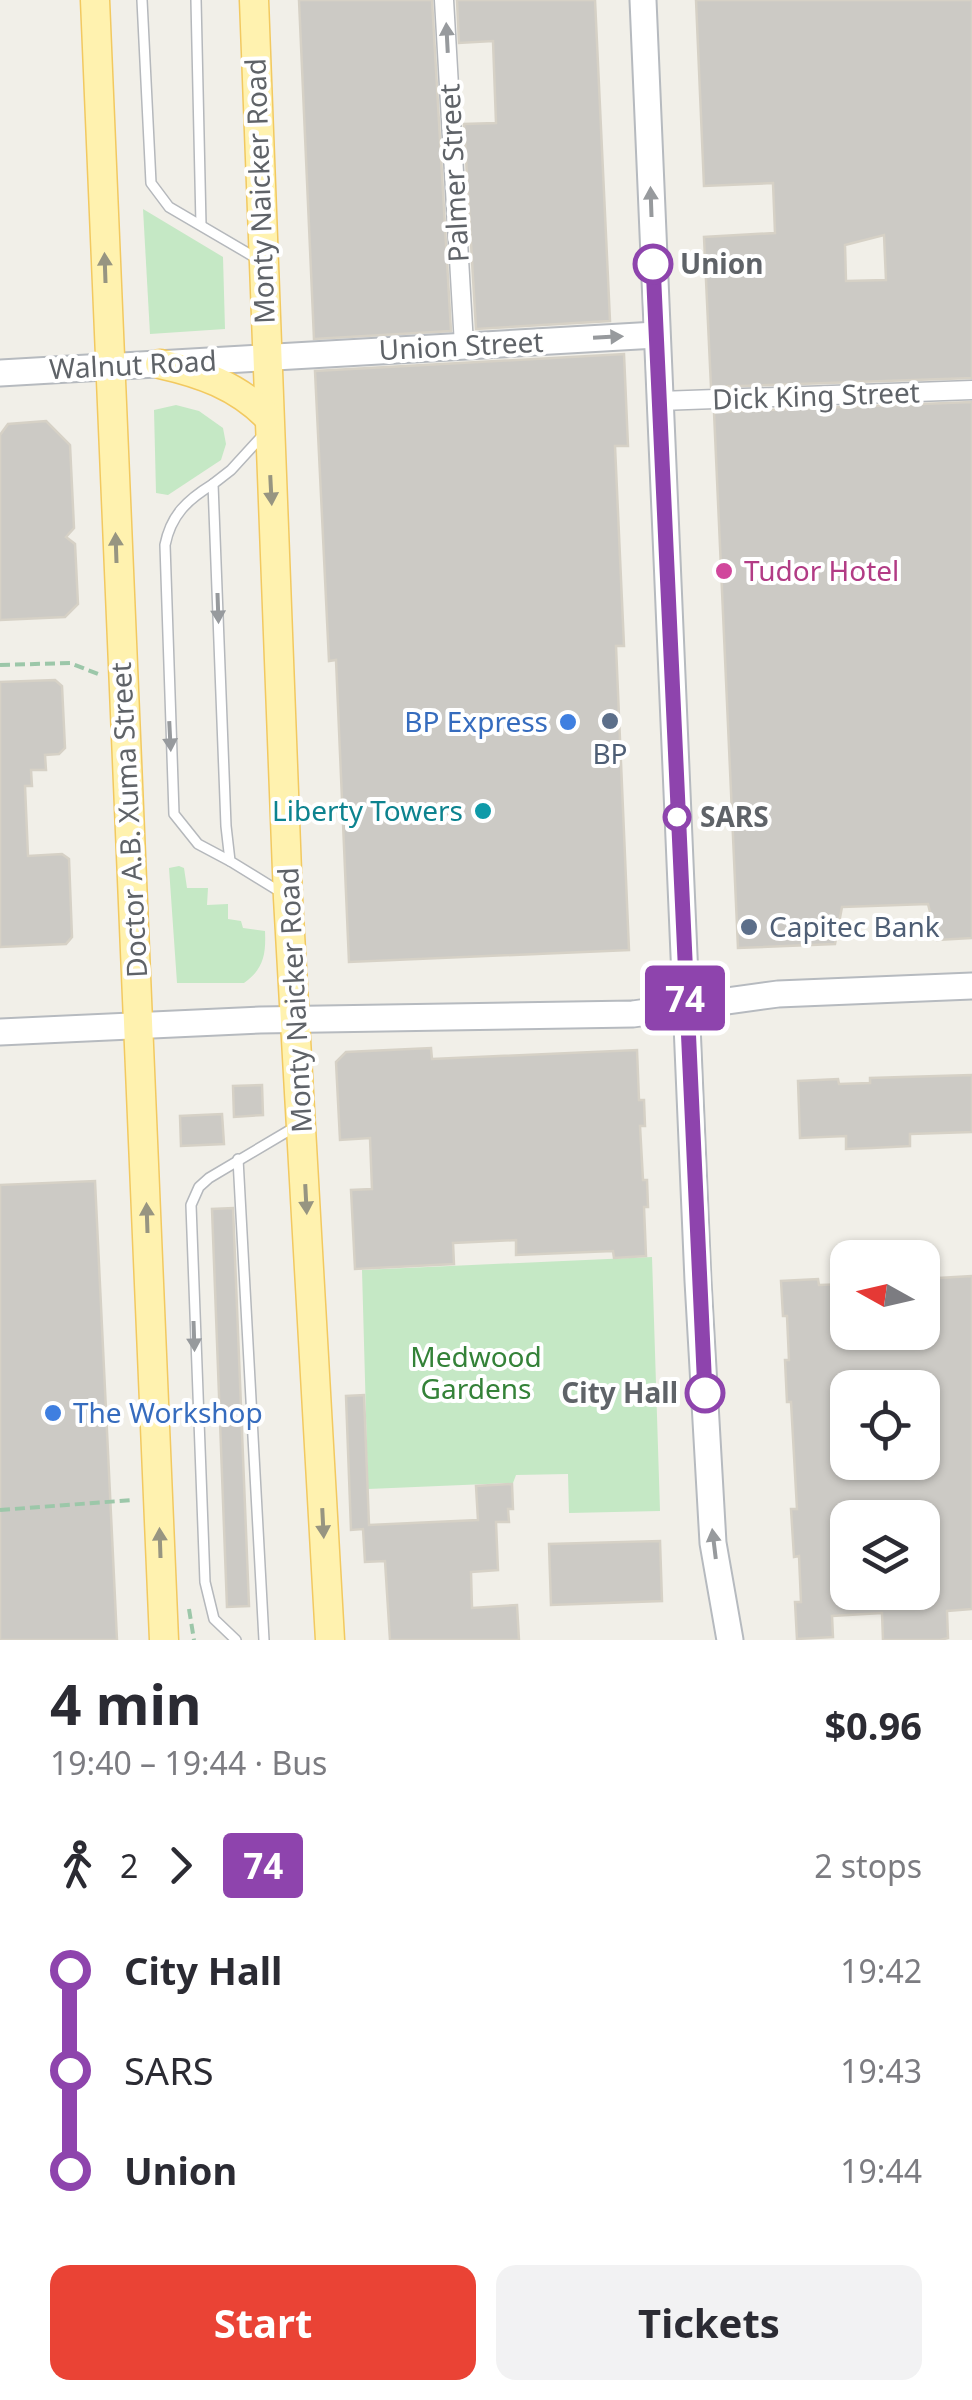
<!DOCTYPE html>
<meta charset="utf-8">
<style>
:root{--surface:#fff;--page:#f2f2f3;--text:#2b2b33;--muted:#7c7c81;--accent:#ea4335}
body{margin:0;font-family:"Noto Sans",sans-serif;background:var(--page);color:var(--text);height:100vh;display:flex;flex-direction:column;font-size:38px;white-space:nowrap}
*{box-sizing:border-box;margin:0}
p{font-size:32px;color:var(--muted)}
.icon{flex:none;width:55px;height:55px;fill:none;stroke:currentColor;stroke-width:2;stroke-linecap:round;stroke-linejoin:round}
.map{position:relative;height:1640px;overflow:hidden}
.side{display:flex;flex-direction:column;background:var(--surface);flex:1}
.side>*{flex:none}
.badge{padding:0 20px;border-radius:8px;font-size:35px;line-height:65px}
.needle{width:65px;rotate:278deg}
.buttons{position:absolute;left:830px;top:1240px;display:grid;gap:20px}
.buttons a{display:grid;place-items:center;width:110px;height:110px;border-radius:20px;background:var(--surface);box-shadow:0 2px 8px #0004;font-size:50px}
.map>.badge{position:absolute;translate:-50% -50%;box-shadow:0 0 0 5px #fff}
.legs{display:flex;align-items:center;gap:15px;height:110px;padding:0 50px;font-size:32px}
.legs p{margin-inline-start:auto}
.head{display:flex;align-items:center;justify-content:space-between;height:170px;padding:0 50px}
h1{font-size:55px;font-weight:700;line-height:75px}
.primary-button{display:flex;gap:20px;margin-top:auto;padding:20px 50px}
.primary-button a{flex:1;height:115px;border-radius:20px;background:var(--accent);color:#fff;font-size:40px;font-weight:700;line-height:115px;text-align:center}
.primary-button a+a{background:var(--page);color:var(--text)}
ul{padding:0 50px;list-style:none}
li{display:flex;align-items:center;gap:35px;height:100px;font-size:38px}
li i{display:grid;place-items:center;width:15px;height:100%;margin:0 12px;background:currentColor}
li i::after{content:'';width:25px;height:25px;margin:-12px;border:8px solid;border-radius:50%;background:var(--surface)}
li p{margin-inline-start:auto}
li:first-child i{background:linear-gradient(#0000 50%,currentColor 0)}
li:last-child i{background:linear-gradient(currentColor 50%,#0000 0)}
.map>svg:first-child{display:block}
.green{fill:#c5e8c5}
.building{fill:#cccac5;stroke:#d6d1c6;stroke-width:2.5;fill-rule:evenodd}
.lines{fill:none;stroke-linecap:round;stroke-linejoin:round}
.lane-casing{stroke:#b5b8bc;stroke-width:12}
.street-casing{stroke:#b5b8bc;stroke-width:21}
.secondary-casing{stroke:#b6babf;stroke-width:29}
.primary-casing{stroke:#f2c960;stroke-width:31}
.path{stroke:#9cc7a9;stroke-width:4;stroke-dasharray:10 5;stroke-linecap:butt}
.lane{stroke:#fff;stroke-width:9}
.street{stroke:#fff;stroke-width:18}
.secondary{stroke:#fff;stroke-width:25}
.primary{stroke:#fff2af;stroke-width:28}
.oneway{fill:#979a9d}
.oneway2{fill:#979581}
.line-1-casing{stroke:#fff;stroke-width:22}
.line-1{stroke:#8e44ad;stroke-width:15}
.stop-1-dot{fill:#fff;stroke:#8e44ad;stroke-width:5}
.hotel-dot{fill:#d1479c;stroke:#fff;stroke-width:4}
.service-dot{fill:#5c6f8a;stroke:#fff;stroke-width:4}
.shop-dot{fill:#3f7fe0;stroke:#fff;stroke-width:4}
.culture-dot{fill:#0f9aa8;stroke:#fff;stroke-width:4}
.labels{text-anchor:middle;stroke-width:8;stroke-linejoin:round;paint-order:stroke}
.street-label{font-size:28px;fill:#5f6368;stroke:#fff}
.stop-label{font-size:28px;font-weight:bold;fill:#5f6368;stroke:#fff;text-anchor:start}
.hotel-label{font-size:28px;fill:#b23c85;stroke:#fff;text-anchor:start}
.shop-label{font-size:28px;fill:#366cbe;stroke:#fff;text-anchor:end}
.service-label{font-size:28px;fill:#4e5e75;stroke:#fff}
.culture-label{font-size:28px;fill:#0d838f;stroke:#fff;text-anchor:end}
.park-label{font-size:28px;fill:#348238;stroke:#fff}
</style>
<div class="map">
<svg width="972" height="1640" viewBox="0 0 972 1640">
<rect width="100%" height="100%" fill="#f1efe8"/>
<g class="green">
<path d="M143,209L223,257L225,329L150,334Z"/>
<path d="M176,405L199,411L223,428L226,444L221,460L168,495L156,493L154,410Z"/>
<path d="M179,866L184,868L187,888H208L207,905L228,904V919L241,921L243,928L265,931C266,954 264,969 244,983H177L169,868Z"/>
<path d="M652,1257L660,1511L569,1513L568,1474L516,1475L513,1483L368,1489L362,1270Z"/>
</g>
<g class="building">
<path d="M299,0H432L451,331L314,339Z"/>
<path d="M457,0H595L610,321L476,329L464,124L496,123L493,41L459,43Z"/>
<path d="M696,0H972V378L711,387L704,237L775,233L773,183L704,186ZM884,235L886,280L846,281L845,245Z"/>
<path d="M624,354L628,446H615L624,646H616L629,950L349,962L336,660L329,661L315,371Z"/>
<path d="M972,402V938L937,940L928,904L842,907L835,944L738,948L714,412Z"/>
<path d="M46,421L70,445L74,528L66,537L75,544L78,604L65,617L0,620V435L8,424Z"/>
<path d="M55,680L62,686L65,748L59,754L45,755L46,770H31L32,786H25L28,856L62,854L69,859L72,937L66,944L0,947V682Z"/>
<path d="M431,1048L432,1059L637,1050L639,1100H644L645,1126H640L643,1180H647L648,1207H644L646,1256L614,1258L613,1251L516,1255V1240L453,1243L454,1264L355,1269L351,1190L372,1189L370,1138L340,1140L336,1062L346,1052Z"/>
<path d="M972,1075V1132L910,1134V1146L872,1148L846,1149V1136L800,1138L798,1081L838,1079L839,1084L870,1083V1078Z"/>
<path d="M262,1085L263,1115L234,1117L233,1086Z"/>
<path d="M222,1114L224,1144L181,1146L180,1116Z"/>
<path d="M95,1181L117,1640H0V1185Z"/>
<path d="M233,1208L249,1606L227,1607L212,1209Z"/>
<path d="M972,1276V1609L947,1611L948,1638L940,1640H883L882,1613L832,1616L833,1637L797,1639L795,1602H801L799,1556L794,1557L791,1509H797L791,1402H787L785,1360H789L787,1316H783L781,1281L818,1279L819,1285L848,1284V1332H922V1279ZM848,1388H922V1462H848ZM848,1518H922V1592H848Z"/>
<path d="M364,1395L369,1525L478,1520L476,1486L512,1484L513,1509H508L509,1522H496L498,1570L471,1572L472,1608L517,1605L519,1640H390L385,1561L365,1562L363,1529L351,1530L346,1396Z"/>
<path d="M660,1541L662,1601L551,1605L549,1544Z"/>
</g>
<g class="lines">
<defs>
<g id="lane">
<path d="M142,0L151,183L169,207L256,258"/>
<path d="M196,0L201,225"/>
<path d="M263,435L231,470L213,484L226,826L230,861L282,893"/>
<path d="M213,484C187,500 171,515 165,545L174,814L198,844L230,861"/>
<path d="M238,1159L264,1640"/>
<path d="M236,1640L214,1619L205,1582L191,1205L199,1187L209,1178L295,1127"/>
</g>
<g id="street">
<path d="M444,0L464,345"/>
<path d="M660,401L972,390"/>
</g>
<g id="secondary">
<path d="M643,0L698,1281L713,1543L730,1640"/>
<path d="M0,373L656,335"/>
<path d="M0,1032L260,1020L633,1014L778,994L972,986"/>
</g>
<g id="primary">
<path d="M95,0L164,1640"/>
<path d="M254,0L288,898L330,1640"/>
<path d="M160,364C201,373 237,386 267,416"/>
</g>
</defs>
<use href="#lane" class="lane-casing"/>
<use href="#street" class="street-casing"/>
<use href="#secondary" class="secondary-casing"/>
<use href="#primary" class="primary-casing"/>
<g class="path">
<path d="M0,665L70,663L98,674"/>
<path d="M0,1510L133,1500"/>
<path d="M189,1609L194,1640"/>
</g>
<use href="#lane" class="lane"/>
<use href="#street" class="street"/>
<use href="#secondary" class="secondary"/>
<use href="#primary" class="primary"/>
</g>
<defs><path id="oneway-solid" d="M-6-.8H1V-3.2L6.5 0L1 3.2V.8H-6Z" transform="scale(2.5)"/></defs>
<g class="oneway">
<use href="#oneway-solid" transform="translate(447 38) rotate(-93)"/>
<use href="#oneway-solid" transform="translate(651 202) rotate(-92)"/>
<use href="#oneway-solid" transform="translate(608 337) rotate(-3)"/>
<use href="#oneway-solid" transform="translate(218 608) rotate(88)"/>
<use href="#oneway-solid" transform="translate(170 736) rotate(87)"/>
<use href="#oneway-solid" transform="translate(194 1336) rotate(88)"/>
<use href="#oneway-solid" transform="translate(714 1544) rotate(-97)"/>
</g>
<g class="oneway2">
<use href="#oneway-solid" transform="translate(105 268) rotate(-92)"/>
<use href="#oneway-solid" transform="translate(271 490) rotate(87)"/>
<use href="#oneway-solid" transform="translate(116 548) rotate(-92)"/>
<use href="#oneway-solid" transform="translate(306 1199) rotate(87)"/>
<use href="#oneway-solid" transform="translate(147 1218) rotate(-92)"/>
<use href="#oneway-solid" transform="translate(323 1523) rotate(87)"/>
<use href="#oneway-solid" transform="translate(160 1543) rotate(-92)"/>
</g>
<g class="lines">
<defs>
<path id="line-1" d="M653,264L705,1393"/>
</defs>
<use href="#line-1" class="line-1-casing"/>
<use href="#line-1" class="line-1"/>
</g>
<g class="stop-1-dot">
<circle cx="653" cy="264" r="18"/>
<circle cx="677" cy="817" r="12"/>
<circle cx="705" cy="1393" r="18"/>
</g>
<circle class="hotel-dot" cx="724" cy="571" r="10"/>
<g class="service-dot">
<circle cx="610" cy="721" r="10"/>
<circle cx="749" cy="927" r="10"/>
</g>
<g class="shop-dot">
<circle cx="568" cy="722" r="10"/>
<circle cx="53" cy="1413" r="10"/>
</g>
<circle class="culture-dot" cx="483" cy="811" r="10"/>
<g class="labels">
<g class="street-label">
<text transform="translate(454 173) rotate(-93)" y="10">Palmer Street</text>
<text transform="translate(260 191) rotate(-92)" y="10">Monty Naicker Road</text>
<text transform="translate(461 346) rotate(-3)" y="10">Union Street</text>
<text transform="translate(133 365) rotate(-3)" y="10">Walnut Road</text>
<text transform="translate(816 396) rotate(-2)" y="10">Dick King Street</text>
<text transform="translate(129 820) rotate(-93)" y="10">Doctor A.B. Xuma Street</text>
<text transform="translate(295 1000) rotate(-93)" y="10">Monty Naicker Road</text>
</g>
<g class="stop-label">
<text x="680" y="274">Union</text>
<text x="700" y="827">SARS</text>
<text x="678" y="1403" text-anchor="end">City Hall</text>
</g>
<g class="hotel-label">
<text x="744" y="581">Tudor Hotel</text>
</g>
<g class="shop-label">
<text x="548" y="732">BP Express</text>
<text x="73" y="1423" text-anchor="start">The Workshop</text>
</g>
<g class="service-label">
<text x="610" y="764">BP</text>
<text x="769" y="937" text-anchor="start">Capitec Bank</text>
</g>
<g class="culture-label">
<text x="463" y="821">Liberty Towers</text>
</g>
<g class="park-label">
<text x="476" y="1367">Medwood<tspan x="476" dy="32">Gardens</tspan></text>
</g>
</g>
</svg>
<div class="buttons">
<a><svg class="needle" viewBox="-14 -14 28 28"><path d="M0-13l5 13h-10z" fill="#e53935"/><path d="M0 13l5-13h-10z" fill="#7c7c81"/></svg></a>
<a><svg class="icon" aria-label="locate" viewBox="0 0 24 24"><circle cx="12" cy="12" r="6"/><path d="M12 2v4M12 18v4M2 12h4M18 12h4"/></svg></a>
<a><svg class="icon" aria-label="layers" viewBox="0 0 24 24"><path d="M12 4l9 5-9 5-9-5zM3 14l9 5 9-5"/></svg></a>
</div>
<b class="badge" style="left:685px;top:998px;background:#8e44ad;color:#fff">74</b>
</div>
<section class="side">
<div class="head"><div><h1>4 min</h1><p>19:40 – 19:44 · Bus</p></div><b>$0.96</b></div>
<div class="legs"><svg class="icon" aria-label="walk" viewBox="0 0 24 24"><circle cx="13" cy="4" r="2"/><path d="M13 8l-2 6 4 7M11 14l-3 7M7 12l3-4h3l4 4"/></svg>2<svg class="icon" aria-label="forward" viewBox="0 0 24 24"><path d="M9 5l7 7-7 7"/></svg><b class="badge" style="background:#8e44ad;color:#fff">74</b><p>2 stops</p></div>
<ul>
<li><i style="color:#8e44ad"></i><b>City Hall</b><p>19:42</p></li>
<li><i style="color:#8e44ad"></i><span>SARS</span><p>19:43</p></li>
<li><i style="color:#8e44ad"></i><b>Union</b><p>19:44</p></li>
</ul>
<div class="primary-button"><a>Start</a><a>Tickets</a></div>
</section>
